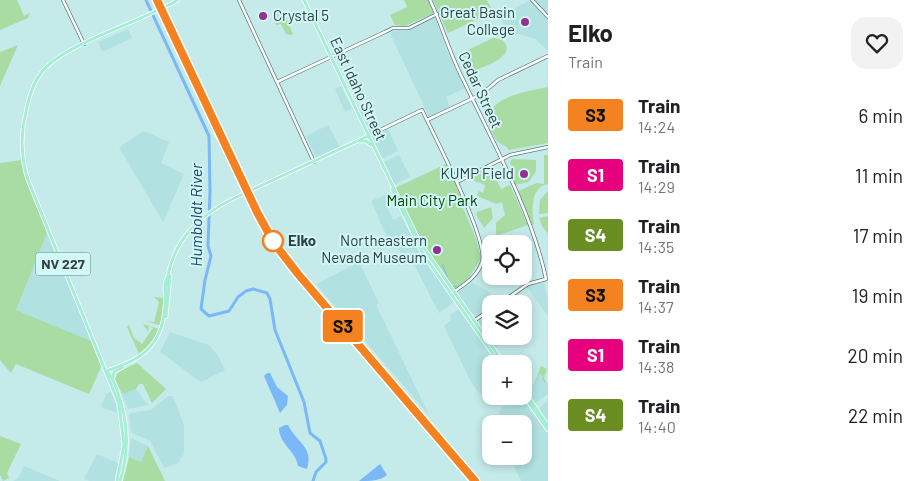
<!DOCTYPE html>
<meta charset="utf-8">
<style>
:root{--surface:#fff;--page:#f2f2f2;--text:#202124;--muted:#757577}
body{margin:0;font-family:Barlow,sans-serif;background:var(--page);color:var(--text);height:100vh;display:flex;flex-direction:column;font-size:19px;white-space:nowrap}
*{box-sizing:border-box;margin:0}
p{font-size:16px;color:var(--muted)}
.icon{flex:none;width:28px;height:28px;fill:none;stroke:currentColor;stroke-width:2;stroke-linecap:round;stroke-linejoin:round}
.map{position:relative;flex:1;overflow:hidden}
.sheet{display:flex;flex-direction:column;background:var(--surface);width:375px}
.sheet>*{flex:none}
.badge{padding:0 10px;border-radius:4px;font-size:18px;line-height:32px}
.controls{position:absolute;left:482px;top:235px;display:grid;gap:10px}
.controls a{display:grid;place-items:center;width:50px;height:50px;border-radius:10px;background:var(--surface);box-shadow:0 2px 8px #0003;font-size:25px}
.map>.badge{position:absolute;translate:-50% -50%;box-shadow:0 0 0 2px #fff}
.round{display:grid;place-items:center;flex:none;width:52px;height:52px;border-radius:15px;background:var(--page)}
.overview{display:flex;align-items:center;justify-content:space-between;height:85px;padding:0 20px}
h1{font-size:24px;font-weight:700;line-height:38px}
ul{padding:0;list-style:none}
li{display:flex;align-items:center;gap:15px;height:60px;padding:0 20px}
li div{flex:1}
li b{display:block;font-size:19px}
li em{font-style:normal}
li .badge{min-width:55px;font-weight:700;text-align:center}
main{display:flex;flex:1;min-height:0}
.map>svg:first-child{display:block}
.built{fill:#b2e1e1}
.green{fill:#a8dca3}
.water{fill:#7ab8f7}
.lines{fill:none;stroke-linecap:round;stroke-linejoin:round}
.stream{stroke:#7ab8f7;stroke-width:1}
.river{stroke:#7ab8f7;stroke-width:3}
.minor-casing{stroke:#5b7d7d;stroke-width:4}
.major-casing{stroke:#fff;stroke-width:4.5}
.minor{stroke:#fff;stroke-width:2.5}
.major{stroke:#a4eed6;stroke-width:3}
.rail-casing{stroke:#728b8b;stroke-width:3}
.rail{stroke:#d2f7f7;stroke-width:1;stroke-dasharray:4;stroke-linecap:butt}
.major-bridge-casing{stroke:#fff;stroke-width:4.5;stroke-linecap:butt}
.major-bridge{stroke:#a4eed6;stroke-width:3}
.line-casing{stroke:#fff;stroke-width:11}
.line{stroke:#f58220;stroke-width:8}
.poi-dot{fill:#972e91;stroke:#d2f7f7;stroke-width:2}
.stop-dot{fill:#fff;stroke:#f58220;stroke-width:2.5}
.labels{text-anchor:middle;stroke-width:4;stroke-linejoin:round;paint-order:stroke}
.shield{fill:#d2f7f7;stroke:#617676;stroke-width:1}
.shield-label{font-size:14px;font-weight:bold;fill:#303f3f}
.poi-label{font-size:15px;fill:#303f3f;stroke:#d2f7f7;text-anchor:end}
.street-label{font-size:15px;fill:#303f3f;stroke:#d2f7f7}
.park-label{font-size:15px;fill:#004301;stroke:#d2f7f7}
.stop-label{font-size:15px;font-weight:bold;fill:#303f3f;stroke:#d2f7f7;text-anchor:start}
.water-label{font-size:16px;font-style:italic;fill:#18446d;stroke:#d2f7f7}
</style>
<main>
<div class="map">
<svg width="548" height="481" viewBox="0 0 548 481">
<rect width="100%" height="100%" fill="#c5eaea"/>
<g class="built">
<path d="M531,0H548V51L535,39L506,30L500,15Z"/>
<path d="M435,17L447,51L465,88L446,97L450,107L429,117L390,33L398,29L404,31Z"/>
<path d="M128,29L132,38L102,52L98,42Z"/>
<path d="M341,86L352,108L345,112L335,89Z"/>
<path d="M366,106L378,129L369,133L358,110Z"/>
<path d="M328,125L340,147L316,158L306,136Z"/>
<path d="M388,129L398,151L382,159L371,137Z"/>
<path d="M144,131L169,142L161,163L184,174L163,222L119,147Z"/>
<path d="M399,155L410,177L394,185L383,163Z"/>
<path d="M390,193L394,201L386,205L393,220L401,216L420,253L454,302L439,313L412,260L406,261L392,240L389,241L371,201Z"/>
<path d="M47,233L69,285L91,341L16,310Z"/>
<path d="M359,262L379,303L376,305L429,415L316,284Z"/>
<path d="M472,282L489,292L496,303L491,304V306L474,319L457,293Z"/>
<path d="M544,282L548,301V314L545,312L527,287Z"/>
<path d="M459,309L499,364H491L490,397L478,392L469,378L444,326L451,320L450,315Z"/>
<path d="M491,313V336L509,338L495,348L477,323Z"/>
<path d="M170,332L209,345L217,354L225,370L201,382L160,352Z"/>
<path d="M541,366L547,369L544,378L548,385V394L535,403L529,395Z"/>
<path d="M136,389L148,405L128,409L122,394Z"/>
<path d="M111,392L114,400L118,413L101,407L106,394Z"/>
<path d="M168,396H172L175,401L184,425V454L178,463L164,468L150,441L131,432L129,415L131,413L151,410Z"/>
<path d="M520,396L548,433V481H521L509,456H524V424H503L499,415L500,409Z"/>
<path d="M548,401V423L538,409Z"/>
<path d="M131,438L148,446L141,462L129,457Z"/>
<path d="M97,454L120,464L116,481H90L84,479Z"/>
<path d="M24,466L60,481H13L18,478Z"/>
</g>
<g class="green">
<path d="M0,0H17L24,16L30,13L28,18L0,30Z"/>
<path d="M404,0H428L434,13L405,26L395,25L390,15L407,7Z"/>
<path d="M433,0H487L493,12L448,33Z"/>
<path d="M283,11L293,34L291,35L286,34L281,24L276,25L272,16Z"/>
<path d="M493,38C499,38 504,40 506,45C511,59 484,66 475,71L464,67L462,61L466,51Z"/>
<path d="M18,45L0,86V52Z"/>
<path d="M548,87V143L509,150C506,145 498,144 495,138C471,99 523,92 548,87Z"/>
<path d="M544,155H548V184C530,187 532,211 534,224L532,225L518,191L537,183L544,184Z"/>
<path d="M512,159L536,160V171L529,182L515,185L510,162Z"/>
<path d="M21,160L24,175L47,233L16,310L91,341L101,367L89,394L16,364L11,373L0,360V163Z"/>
<path d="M446,164L461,196L459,198L476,239L481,258L468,279L453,290L425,251L395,188Z"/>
<path d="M491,169L501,189L510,185L528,225L496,236V223L505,215L502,202L496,204L477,196L479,191L483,193L485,185L469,179Z"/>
<path d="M548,191V213L539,214L540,200Z"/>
<path d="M491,207L493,218L484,228L476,215L477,212Z"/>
<path d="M548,216V234L542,226L539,218Z"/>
<path d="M154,297L165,298L162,323L159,325L146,321L154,322L159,302Z"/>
<path d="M143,324L159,329L152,343L139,354L127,327L129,325L134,338L142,344L153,328L149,326L148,332Z"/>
<path d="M137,363L166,389L152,403L143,384H139L136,389L122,394L115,379L118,372Z"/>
<path d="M541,366L547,369L544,378L548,386L542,379L543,376L539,374L530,396Z"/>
<path d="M0,436L21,444L7,473L9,478L3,481L0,475Z"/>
<path d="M148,446L165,481H123L129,457L141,462Z"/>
</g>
<g class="water">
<path d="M267,373H270L277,387L288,396L287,405L280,413L264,376Z"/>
<path d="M285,425H288C297,443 314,447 307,469L298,466C296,451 279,444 279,428Z"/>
<path d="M380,464L387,475C380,481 370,481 359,481Z"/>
</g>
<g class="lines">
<g class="stream">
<path d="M442,264L450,284"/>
<path d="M452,286L456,287"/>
</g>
<path class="river" d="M146,0L209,136L210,192L208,246L211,256L205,280L201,309L209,316L229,311L238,297L246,291L253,289L267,293L270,299L275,330L304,402L310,433L320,441L326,459V462L316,472L313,481"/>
<defs>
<g id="minor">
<path d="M63,0L84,44"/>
<path d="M239,0L314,162"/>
<path d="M430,0C441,23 448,48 459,71C489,135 532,211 546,279L528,284L499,304"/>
<path d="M532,0L548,17"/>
<path d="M277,82L385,32L393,28H409L437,14"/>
<path d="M427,120L482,94L498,80L548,56"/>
<path d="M368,136L422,110C434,135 489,241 482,262C477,278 463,285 451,294"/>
<path d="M457,182L510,155L548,147"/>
<path d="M471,323L491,309"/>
</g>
<g id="major">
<path d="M304,0L419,241L504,364"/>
<path d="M171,4L178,0"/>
<path d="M359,141H366L371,145"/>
<path d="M256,188L368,136"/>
<path d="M392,189L423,254L500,364"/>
<path d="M165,292V283L167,279"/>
<path d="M166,317L170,276"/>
<path d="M107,371C122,365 139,360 150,347C165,330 165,310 166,289C170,241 199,214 241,195"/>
<path d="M108,373C113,378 114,383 117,390C128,420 130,450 120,481"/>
<path d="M113,378L114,372L123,367"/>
<path d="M524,391L548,426"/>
<path d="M524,396L548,430"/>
<path d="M117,481L124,445L119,404L28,180C21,158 20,136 26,112C29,98 32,85 41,73C58,50 114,30 141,18"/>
</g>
</defs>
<use href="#minor" class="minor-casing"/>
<use href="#major" class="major-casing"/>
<use href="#minor" class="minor"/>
<use href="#major" class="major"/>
<defs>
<path id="rail" d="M157,0L261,221L298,274L475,481"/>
</defs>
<use href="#rail" class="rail-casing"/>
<use href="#rail" class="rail"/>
<defs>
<g id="major-bridge">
<path d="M141,18L171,4"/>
<path d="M241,195L256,188"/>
</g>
</defs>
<use href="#major-bridge" class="major-bridge-casing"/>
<use href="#major-bridge" class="major-bridge"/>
</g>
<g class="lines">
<defs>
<path id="line" d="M157,0L258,214L274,243L298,274L475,481"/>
</defs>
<use href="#line" class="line-casing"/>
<use href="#line" class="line"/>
</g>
<g class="poi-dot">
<circle cx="263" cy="16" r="5"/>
<circle cx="525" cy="22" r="5"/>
<circle cx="524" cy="174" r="5"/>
<circle cx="437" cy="250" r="5"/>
</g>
<circle class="stop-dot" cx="273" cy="241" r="10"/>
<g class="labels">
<rect class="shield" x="35.5" y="252.5" width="55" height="23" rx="4"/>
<g class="shield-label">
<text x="63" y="269">NV 227</text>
</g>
<g class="poi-label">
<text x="515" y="18">Great Basin<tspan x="515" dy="17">College</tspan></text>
<text x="273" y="21" text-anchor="start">Crystal 5</text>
<text x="514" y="179">KUMP Field</text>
<text x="427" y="246">Northeastern<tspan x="427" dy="17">Nevada Museum</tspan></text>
</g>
<g class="street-label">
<text transform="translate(358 89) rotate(65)" y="5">East Idaho Street</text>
<text transform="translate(480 90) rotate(65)" y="5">Cedar Street</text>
</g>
<g class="park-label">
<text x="432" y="206">Main City Park</text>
</g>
<g class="stop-label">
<text x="288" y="246">Elko</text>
</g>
<g class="water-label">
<text transform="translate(196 215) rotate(-90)" y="6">Humboldt River</text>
</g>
</g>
</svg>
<div class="controls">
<a><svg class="icon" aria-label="locate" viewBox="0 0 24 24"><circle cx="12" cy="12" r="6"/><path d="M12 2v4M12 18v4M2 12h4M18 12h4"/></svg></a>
<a><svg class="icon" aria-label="layers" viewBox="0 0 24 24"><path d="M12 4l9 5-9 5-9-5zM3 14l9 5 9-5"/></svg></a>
<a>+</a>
<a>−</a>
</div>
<b class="badge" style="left:343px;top:326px;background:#f58220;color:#111">S3</b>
</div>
<section class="sheet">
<div class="overview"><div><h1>Elko</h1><p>Train</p></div><a class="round"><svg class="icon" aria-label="heart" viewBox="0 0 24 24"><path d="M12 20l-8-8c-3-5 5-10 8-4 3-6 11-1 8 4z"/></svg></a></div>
<ul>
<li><span class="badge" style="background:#f58220;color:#111">S3</span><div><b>Train</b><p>14:24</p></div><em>6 min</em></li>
<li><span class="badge" style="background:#e6007e;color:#fff">S1</span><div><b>Train</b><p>14:29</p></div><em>11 min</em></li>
<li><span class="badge" style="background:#6b8e23;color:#fff">S4</span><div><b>Train</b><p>14:35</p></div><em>17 min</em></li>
<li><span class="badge" style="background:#f58220;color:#111">S3</span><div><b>Train</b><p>14:37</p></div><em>19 min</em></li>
<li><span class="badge" style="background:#e6007e;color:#fff">S1</span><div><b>Train</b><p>14:38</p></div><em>20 min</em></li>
<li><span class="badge" style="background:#6b8e23;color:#fff">S4</span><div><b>Train</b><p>14:40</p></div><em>22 min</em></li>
</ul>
</section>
</main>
